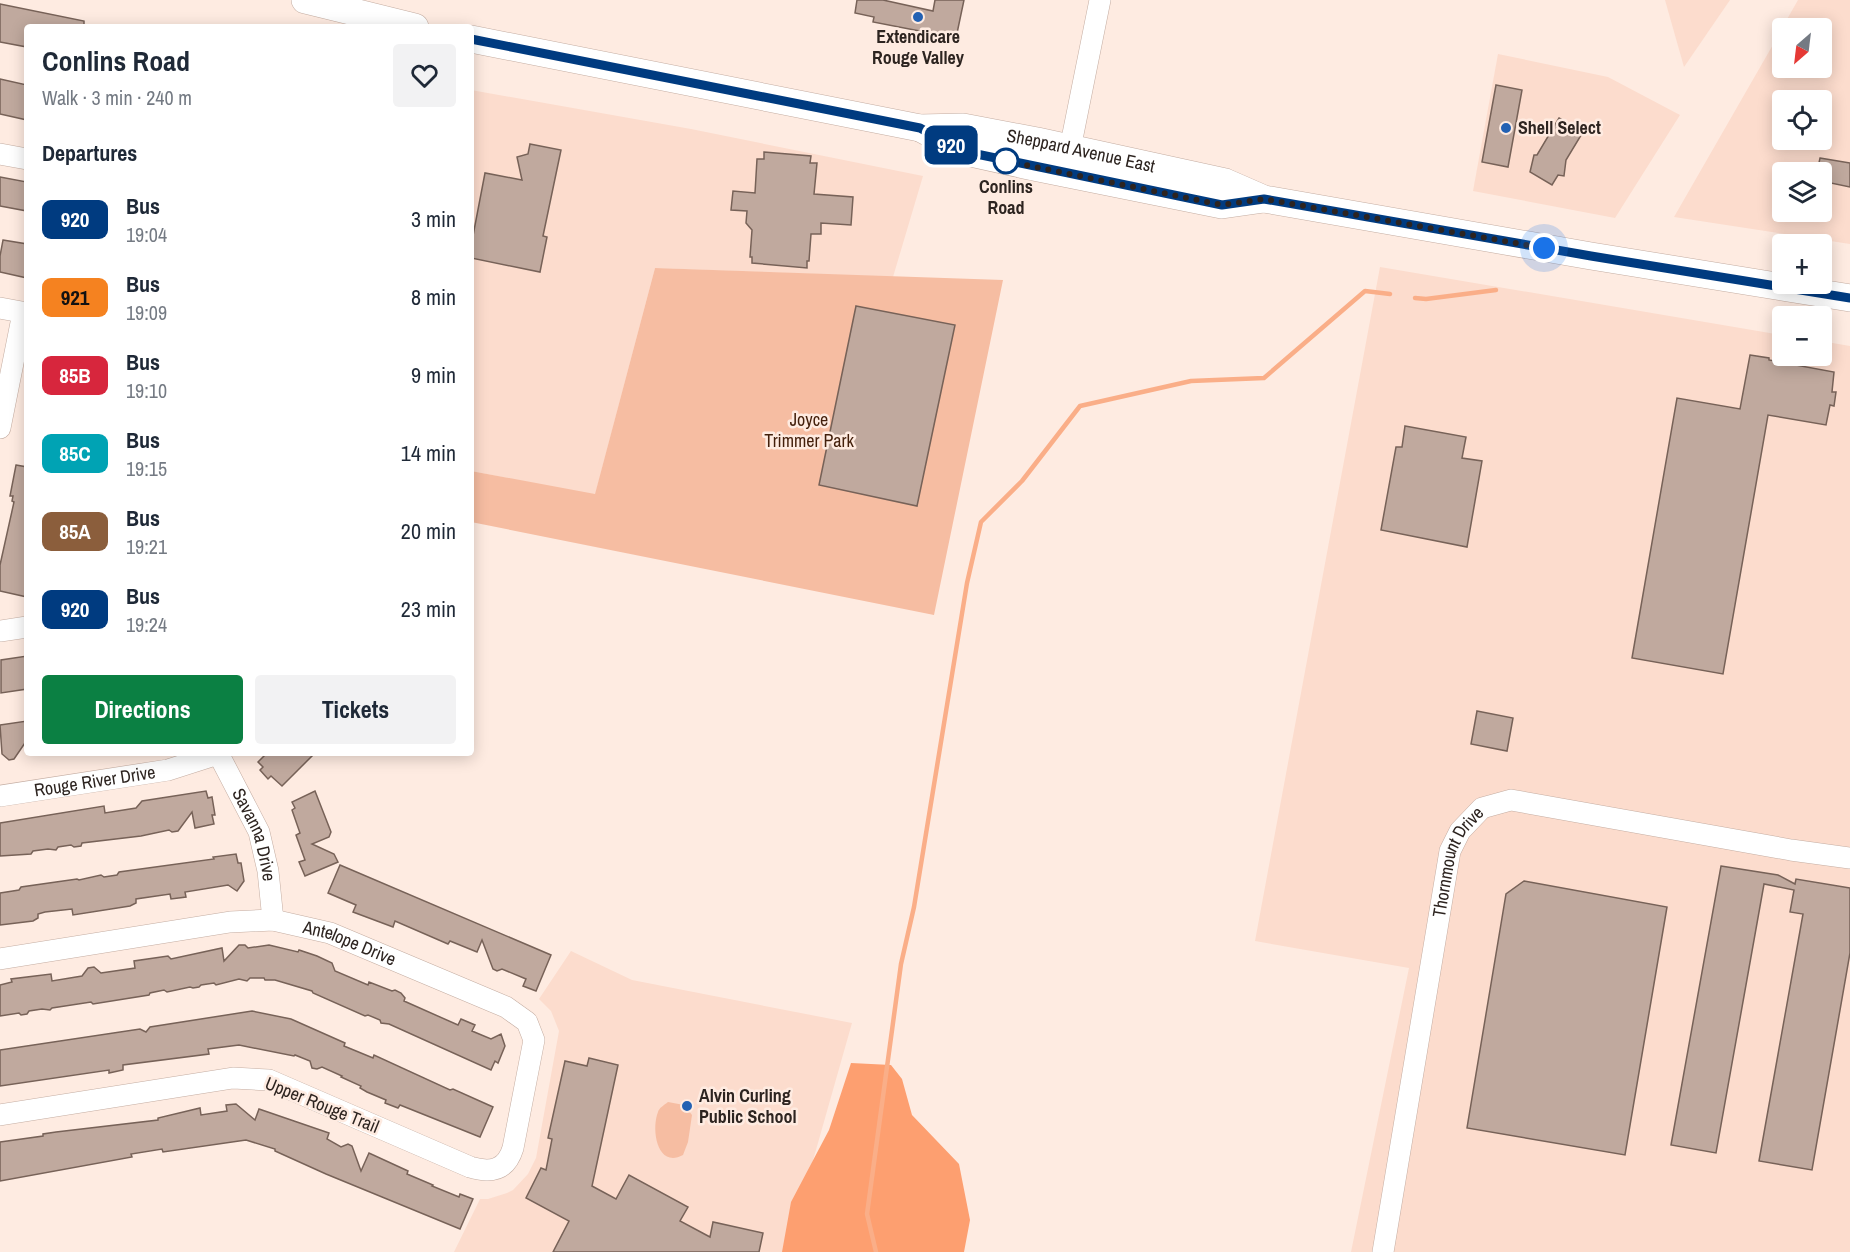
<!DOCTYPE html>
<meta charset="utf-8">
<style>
:root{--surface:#fff;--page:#f2f2f3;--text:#1f2937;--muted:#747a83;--accent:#0b8043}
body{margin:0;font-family:"Archivo Narrow",sans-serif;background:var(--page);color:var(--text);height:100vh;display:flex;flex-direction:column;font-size:22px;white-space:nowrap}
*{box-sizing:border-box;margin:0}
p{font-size:20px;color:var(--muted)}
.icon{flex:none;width:33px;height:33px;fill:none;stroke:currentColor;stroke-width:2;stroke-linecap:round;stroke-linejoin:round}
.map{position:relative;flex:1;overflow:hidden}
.drawer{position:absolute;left:24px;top:24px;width:450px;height:732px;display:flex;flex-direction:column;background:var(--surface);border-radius:6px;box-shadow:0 3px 15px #0003}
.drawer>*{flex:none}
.badge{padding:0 12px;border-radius:9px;font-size:21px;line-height:39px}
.needle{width:39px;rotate:208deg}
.tools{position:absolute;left:1772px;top:18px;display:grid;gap:12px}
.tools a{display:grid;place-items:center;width:60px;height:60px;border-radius:6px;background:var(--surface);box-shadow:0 3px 15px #0003;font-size:30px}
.you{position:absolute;width:30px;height:30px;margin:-15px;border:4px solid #fff;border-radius:50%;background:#1a73e8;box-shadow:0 0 0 9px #1a73e833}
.map>.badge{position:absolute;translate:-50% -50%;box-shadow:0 0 0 3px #fff}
h2{padding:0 18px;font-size:22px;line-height:54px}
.round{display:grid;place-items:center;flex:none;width:63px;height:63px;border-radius:6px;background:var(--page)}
.summary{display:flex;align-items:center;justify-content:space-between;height:102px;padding:0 18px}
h1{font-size:28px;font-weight:700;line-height:45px}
.cta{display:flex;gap:12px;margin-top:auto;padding:12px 18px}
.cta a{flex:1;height:69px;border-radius:6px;background:var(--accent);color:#fff;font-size:24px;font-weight:700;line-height:69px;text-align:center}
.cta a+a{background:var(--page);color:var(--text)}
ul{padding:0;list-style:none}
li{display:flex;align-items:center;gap:18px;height:78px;padding:0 18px}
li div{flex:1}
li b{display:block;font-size:22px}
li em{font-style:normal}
li .badge{min-width:66px;font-weight:700;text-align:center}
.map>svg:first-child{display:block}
.built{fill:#fcdccd;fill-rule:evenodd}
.green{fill:#f6bda2}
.forest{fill:#fd9f70}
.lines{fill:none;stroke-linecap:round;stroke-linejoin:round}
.stream{stroke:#faae88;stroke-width:4.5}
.building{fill:#c0a99e;stroke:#776258;stroke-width:1.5}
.minor-casing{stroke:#c4ada2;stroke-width:22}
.major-casing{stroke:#c4ada2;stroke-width:28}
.minor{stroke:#fff;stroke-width:21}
.major{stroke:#fff;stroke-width:27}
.line-casing{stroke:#fff;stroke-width:14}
.line{stroke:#003b80;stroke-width:9}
.walk{stroke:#2d2420;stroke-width:6;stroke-dasharray:0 10.8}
.poi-dot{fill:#2361b3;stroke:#feebe1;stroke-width:2}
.stop-dot{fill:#fff;stroke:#003b80;stroke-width:3}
.labels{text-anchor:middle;stroke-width:5;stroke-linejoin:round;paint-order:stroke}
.poi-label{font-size:18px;font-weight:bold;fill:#2d2420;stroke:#feebe1;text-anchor:start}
.street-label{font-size:18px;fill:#2d2420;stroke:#feebe1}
.stop-label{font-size:18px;font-weight:bold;fill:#2d2420;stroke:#feebe1}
.park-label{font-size:18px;fill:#431f0b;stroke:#feebe1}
</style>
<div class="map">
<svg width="1850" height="1252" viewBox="0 0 1850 1252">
<rect width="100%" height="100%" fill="#feebe1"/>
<g class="built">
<path d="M1665,0H1730L1684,67Z"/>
<path d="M1798,0H1850V244L1674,217L1782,29V68H1821V28H1782ZM1782,100H1821V140H1782ZM1782,172H1821V212H1782Z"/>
<path d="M1498,54L1608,77L1680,115L1615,218L1473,191Z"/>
<path d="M471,90L691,129L923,176L893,277L655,268L595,495L471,471Z"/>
<path d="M1380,267L1782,335V356H1821V341L1850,346V1252H1351L1409,968L1255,941Z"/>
<path d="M571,951L632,980L852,1023L787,1252H454L480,1199H488L507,1193L513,1190L528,1174L536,1158L559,1031L551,1011L539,999Z"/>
</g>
<g class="green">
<path d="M655,268L1003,280L934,615L471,522V471L595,494Z"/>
<path d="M668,1102L684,1105L692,1115L688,1142L683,1155C657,1169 651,1129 658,1112C659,1108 664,1105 668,1102Z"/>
</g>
<path class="forest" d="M851,1063L891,1065L902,1079L912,1115L959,1164L970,1220L964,1252H782L791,1202L829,1130Z"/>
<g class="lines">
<g class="stream">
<path d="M1415,298L1426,299L1496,290"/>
<path d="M876,1252L867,1214L901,964L914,907L967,583L981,522L1022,481L1080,406L1191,381L1264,378L1365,291L1390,294"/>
</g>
</g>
<g class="building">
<path d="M857,0H883L933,11L935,0H964L956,38L873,22L874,17L855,13Z"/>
<path d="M0,4L84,21V27H27V47L0,42Z"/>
<path d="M0,79L27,85V120L0,114Z"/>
<path d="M1496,85L1522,90L1508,167L1482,162Z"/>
<path d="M1559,118L1583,132L1566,160L1564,176L1558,175L1552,185L1530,172L1534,155H1537Z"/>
<path d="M530,144L561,150L543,236L547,237L540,272L471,258V246L485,173L522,180L517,157L528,154Z"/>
<path d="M764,152L811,156L810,163H817L814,194L853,197L851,225L821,223V234H811L809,261H807V268L752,263V257H750L752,230L746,223L747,211L731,210L733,191L755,193L757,159H764Z"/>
<path d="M1820,158L1850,163V187L1821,181V172H1817Z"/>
<path d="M0,177L27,182V211L0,206Z"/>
<path d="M3,240L27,244V278L0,272V256Z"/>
<path d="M856,306L955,325L917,506L819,485Z"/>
<path d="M1750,355L1769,358V360L1834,372L1832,392H1836L1834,406L1830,405L1826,425L1768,415L1723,674L1632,658L1677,398L1740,409Z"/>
<path d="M1405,426L1466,437L1462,458L1482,461L1467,547L1381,530L1396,447H1402Z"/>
<path d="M16,465L27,467V597L0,591V565L14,502L12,501L13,496H10Z"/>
<path d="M27,656V689L1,693V660Z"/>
<path d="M1477,711L1513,718L1507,751L1471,744Z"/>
<path d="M27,721V740L14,759L9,760L2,754L0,725Z"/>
<path d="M267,753H315L282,786L271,776L268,779L260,770L263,767L258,762Z"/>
<path d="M206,791L208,798L212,797L215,815H212L214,824L195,828L192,812L178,831L172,832L169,830L141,836L82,843L81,846L74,847L71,845L58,847L56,850L48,849L33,851L31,854L0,856V823L104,806L105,813L136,808L142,801Z"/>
<path d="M315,791L331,832L329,837L312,844L334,854L338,862L305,876L299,862L305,860L296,835L300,833L292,810L295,808L292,802Z"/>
<path d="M236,854L238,863H241L244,881L237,891L228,885L185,892L186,897L171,899L170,894L136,899V903L130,906L73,915L72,909L45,912L38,914V918L33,921L0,925V893L19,890L21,887L77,879L79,880L101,875L104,877L117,875L119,872L214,859L213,857Z"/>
<path d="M340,865L551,955L536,991L523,986L526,979L502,969L497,971L493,969L482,940L477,952L450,941L448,944L395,921L393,927L353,912L356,905L328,893Z"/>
<path d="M1721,866L1778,875L1795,884L1796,879L1850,888V953L1812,1170L1759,1161L1803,914L1790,912L1794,890L1764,884L1716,1153L1671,1145Z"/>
<path d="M1524,881L1667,907L1625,1155L1467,1128L1506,894Z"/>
<path d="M239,945H245L248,948L269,945L298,952L299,950L317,956L332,963L335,971L368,985L369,982L392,991L395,990L401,993L405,998L404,1001L458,1025L461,1019L475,1025L472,1031L491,1039L501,1034L505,1046L498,1063L495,1061L491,1070L389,1024L381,1023L380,1020L368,1015L365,1016L313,993L312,991L275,980H265L264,978H250L247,981L239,979L216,985L214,983L201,985L199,987L193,988L190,987L167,992L164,990L150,993L149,995L93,1004L91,1002L52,1008L50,1010L42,1009L29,1011L27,1014L21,1015L19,1013L0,1016V985L12,982L11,979L51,974L52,981L82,976L88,968L94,967L101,973L135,968L134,961L168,956L171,959L222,948L224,961Z"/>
<path d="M252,1011L291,1019L345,1043L344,1046L373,1058L374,1055L450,1090L453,1089L493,1107L480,1137L400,1105L398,1108L385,1103L386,1100L367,1092L360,1088L361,1086L341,1077L342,1076L322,1067L317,1069L312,1068L310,1061L295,1055L294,1056L239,1045L208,1049L209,1054L123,1065V1070L109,1073V1070L0,1086V1050L140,1029L146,1032L150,1027Z"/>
<path d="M589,1058L618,1065L592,1186L616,1199L629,1175L688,1207L680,1221L710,1237L713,1222L763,1233L759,1252H553L569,1221L526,1198L541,1168L546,1170L552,1139L548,1138L565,1061L587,1066Z"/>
<path d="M236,1104L255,1120L259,1109L329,1133L327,1139L341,1147L348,1144L352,1146L361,1171L369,1153L408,1171L407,1174L433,1185L432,1186L459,1197L460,1194L473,1199L460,1229L326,1174L275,1151V1149L246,1140L163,1152L162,1149L131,1154L132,1157L0,1181V1142L43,1136V1134L56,1132L158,1120V1118L200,1108L201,1115L227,1111L226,1105Z"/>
</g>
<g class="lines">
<defs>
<g id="minor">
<path d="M1070,149L1100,0"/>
<path d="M0,154L27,159"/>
<path d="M0,308L27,313"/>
<path d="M0,428L23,313"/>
<path d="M0,631L27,627"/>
<path id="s1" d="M219,755L259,832L268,871L273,920"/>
<path id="s2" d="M0,796L168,770L221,753"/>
<path id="s3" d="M0,959L230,922L273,920L330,933L494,1002L506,1007L527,1022L534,1040L513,1148C506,1171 490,1173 470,1167L269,1080L233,1078L0,1115"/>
<path id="s4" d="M1383,1252L1450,851L1460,831L1482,808L1511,800L1791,850L1850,858"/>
</g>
<g id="major">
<path d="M305,0L415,27"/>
<path id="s5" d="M471,39L920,128L963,127L1037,141L1225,182L1264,199L1591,256L1850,298"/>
<path d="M920,128L962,151L1029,166L1222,205L1264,199"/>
</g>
</defs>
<use href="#minor" class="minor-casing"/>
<use href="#major" class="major-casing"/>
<use href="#minor" class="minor"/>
<use href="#major" class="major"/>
</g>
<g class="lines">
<defs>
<path id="line" d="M471,39L920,128L962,151L1222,205L1264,199L1591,256L1850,298"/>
</defs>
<use href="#line" class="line-casing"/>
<use href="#line" class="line"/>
<path class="walk" d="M1006,161L1222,205L1264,199L1544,248"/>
</g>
<g class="poi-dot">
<circle cx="918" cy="17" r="6"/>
<circle cx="1506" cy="128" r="6"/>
<circle cx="687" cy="1106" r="6"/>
</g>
<circle class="stop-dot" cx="1006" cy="161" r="12"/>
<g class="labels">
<g class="poi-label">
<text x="918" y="43" text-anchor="middle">Extendicare<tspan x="918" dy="21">Rouge Valley</tspan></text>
<text x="1518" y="134">Shell Select</text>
<text x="699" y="1102">Alvin Curling<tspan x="699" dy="21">Public School</tspan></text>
</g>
<g class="street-label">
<text dy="6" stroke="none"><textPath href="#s5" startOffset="621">Sheppard Avenue East</textPath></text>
<text dy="6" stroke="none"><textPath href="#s2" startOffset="96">Rouge River Drive</textPath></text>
<text dy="6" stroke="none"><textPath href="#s1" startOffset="88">Savanna Drive</textPath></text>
<text dy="6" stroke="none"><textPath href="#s4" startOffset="399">Thornmount Drive</textPath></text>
<text dy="6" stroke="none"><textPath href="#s3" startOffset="356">Antelope Drive</textPath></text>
<text transform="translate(322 1105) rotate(22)" y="6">Upper Rouge Trail</text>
</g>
<g class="stop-label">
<text x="1006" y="193">Conlins<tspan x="1006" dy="21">Road</tspan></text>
</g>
<g class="park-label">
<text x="809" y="426">Joyce<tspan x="809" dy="21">Trimmer Park</tspan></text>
</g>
</g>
</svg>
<div class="tools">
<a><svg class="needle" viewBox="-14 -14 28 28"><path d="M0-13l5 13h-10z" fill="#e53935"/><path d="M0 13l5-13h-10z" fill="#747a83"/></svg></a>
<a><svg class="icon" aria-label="locate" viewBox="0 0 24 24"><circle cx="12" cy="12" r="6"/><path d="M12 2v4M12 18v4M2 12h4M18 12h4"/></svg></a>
<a><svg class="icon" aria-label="layers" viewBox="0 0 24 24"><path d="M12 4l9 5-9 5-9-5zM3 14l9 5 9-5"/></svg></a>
<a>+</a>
<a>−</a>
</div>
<div class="you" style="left:1544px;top:248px"></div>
<b class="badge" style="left:951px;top:145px;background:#003b80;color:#fff">920</b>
<section class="drawer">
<div class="summary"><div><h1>Conlins Road</h1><p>Walk · 3 min · 240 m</p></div><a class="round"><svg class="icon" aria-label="heart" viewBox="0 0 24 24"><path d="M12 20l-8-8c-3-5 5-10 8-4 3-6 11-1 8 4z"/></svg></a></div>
<h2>Departures</h2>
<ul>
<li><span class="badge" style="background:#003b80;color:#fff">920</span><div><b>Bus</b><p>19:04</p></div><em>3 min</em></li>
<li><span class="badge" style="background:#f58220;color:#111">921</span><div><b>Bus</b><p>19:09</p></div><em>8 min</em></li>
<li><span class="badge" style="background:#d7263d;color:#fff">85B</span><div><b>Bus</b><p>19:10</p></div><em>9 min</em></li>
<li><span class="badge" style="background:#00a3b4;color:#fff">85C</span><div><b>Bus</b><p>19:15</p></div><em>14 min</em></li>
<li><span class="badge" style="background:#8b5e3c;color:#fff">85A</span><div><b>Bus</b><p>19:21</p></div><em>20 min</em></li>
<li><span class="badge" style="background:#003b80;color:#fff">920</span><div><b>Bus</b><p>19:24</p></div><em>23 min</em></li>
</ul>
<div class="cta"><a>Directions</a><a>Tickets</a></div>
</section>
</div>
